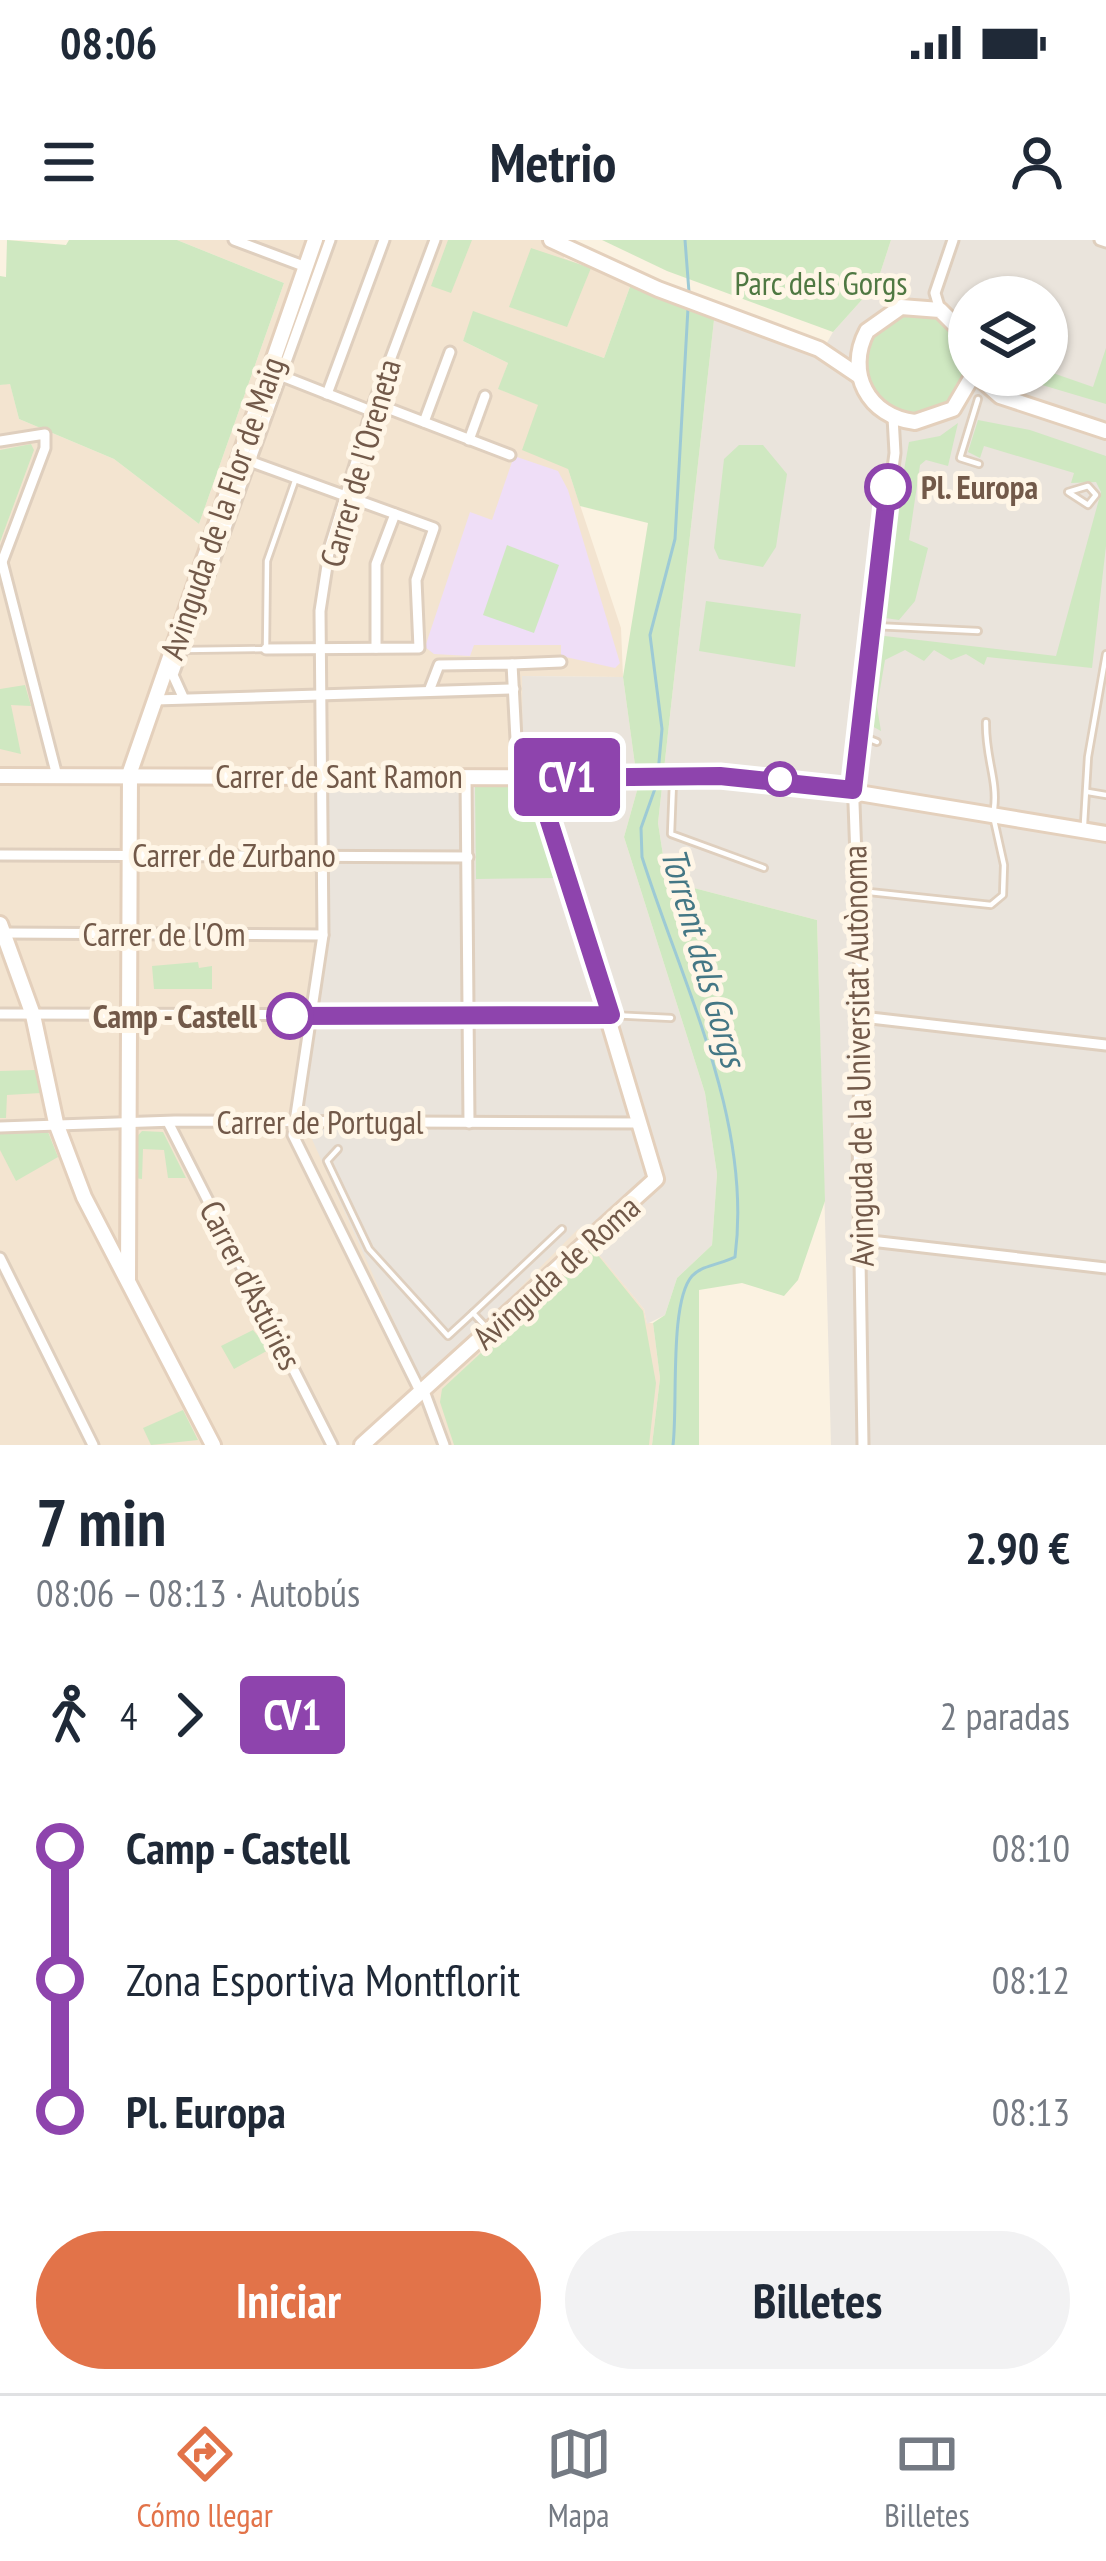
<!DOCTYPE html>
<html lang="es">
<meta charset="utf-8">
<style>
:root{--surface:#fff;--page:#f2f2f3;--text:#1f2937;--muted:#747a83;--line:#e0e1e3;--accent:#e27349}
body{margin:0;font-family:"PT Sans Narrow",sans-serif;background:var(--page);color:var(--text);height:100vh;display:flex;flex-direction:column;font-size:45px;white-space:nowrap}
*{box-sizing:border-box;margin:0}
p{font-size:39px;color:var(--muted)}
.icon{flex:none;width:66px;height:66px;fill:none;stroke:currentColor;stroke-width:2;stroke-linecap:round;stroke-linejoin:round}
.map{position:relative;height:1205px;overflow:hidden}
.drawer{display:flex;flex-direction:column;background:var(--surface);flex:1}
.drawer>*{flex:none}
.badge{padding:0 24px;border-radius:9px;font-size:42px;line-height:78px}
.buttons{position:absolute;left:948px;top:36px;display:grid;gap:24px}
.buttons a{display:grid;place-items:center;width:120px;height:120px;border-radius:50%;background:var(--surface);box-shadow:0 3px 9px #0004;font-size:60px}
.map>.badge{position:absolute;translate:-50% -50%;box-shadow:0 0 0 6px #fff}
.legs{display:flex;align-items:center;gap:18px;height:132px;padding:0 36px;font-size:39px}
.legs p{margin-inline-start:auto}
.summary{display:flex;align-items:center;justify-content:space-between;height:204px;padding:0 36px}
h1{font-size:66px;font-weight:800;line-height:90px}
.cta{display:flex;gap:24px;margin-top:auto;padding:24px 36px}
.cta a{flex:1;height:138px;border-radius:72px;background:var(--accent);color:#fff;font-size:48px;font-weight:800;line-height:138px;text-align:center}
.cta a+a{background:var(--page);color:var(--text)}
ul{padding:0 36px;list-style:none}
li{display:flex;align-items:center;gap:42px;height:132px;font-size:45px}
li i{display:grid;place-items:center;width:18px;height:100%;margin:0 15px;background:currentColor}
li i::after{content:'';width:30px;height:30px;margin:-15px;border:9px solid;border-radius:50%;background:var(--surface)}
li p{margin-inline-start:auto}
li:first-child i{background:linear-gradient(#0000 50%,currentColor 0)}
li:last-child i{background:linear-gradient(currentColor 50%,#0000 0)}
.status{display:flex;justify-content:space-between;align-items:center;height:84px;padding:0 60px;background:var(--surface);direction:ltr}
.status svg{height:33px;fill:currentColor}
header{display:flex;justify-content:space-between;align-items:center;height:156px;padding:0 36px;background:var(--surface);font-size:54px;font-weight:800}
.menu{display:flex;justify-content:space-around;align-items:center;height:168px;border-top:3px solid var(--line);background:var(--surface);font-size:33px;color:var(--muted)}
.menu a{display:grid;justify-items:center;gap:6px}
.menu .selected{color:var(--accent)}
.map>svg:first-child{display:block}
.residential{fill:#f3e4d0}
.industrial{fill:#eae4dc;fill-rule:evenodd}
.education{fill:#efdef7}
.green{fill:#cfe8c1}
.lines{fill:none;stroke-linecap:round;stroke-linejoin:round}
.stream{stroke:#9dcad5;stroke-width:3}
.lane-casing{stroke:#dfcfbe;stroke-width:10}
.street-casing{stroke:#dfcfbe;stroke-width:15}
.secondary-casing{stroke:#e4d0bc;stroke-width:20}
.lane{stroke:#fff;stroke-width:4.5}
.street{stroke:#fff;stroke-width:9}
.secondary{stroke:#fff;stroke-width:14}
.line-1-casing{stroke:#fff;stroke-width:27}
.line-1{stroke:#8e44ad;stroke-width:18}
.stop-1-dot{fill:#fff;stroke:#8e44ad;stroke-width:6}
.labels{text-anchor:middle;stroke-width:10;stroke-linejoin:round;paint-order:stroke}
.park-label{font-size:33px;fill:#4f7842;stroke:#fff6e7}
.street-label{font-size:33px;fill:#725949;stroke:#fff6e7}
.stop-label{font-size:33px;font-weight:bold;fill:#725949;stroke:#fff6e7;text-anchor:start}
.water-label{font-size:36px;font-style:italic;fill:#447785;stroke:#fff6e7}
</style>
<div class="status"><b>08:06</b><svg viewBox="0 0 49 12"><path d="M0 12V9h3v3zM5 12V6h3v6zM10 12V3h3v9zM15 12V0h3v12zM26 1h20v11H26zM47 4h2v5h-2z"/></svg></div>
<header><svg class="icon" aria-label="menu" viewBox="0 0 24 24"><path d="M4 6h16M4 12h16M4 18h16"/></svg>Metrio<svg class="icon" aria-label="person" viewBox="0 0 24 24"><circle cx="12" cy="8" r="4"/><path d="M4 21q1-7 8-7t8 7"/></svg></header>
<div class="map">
<svg width="1106" height="1205" viewBox="0 0 1106 1205">
<rect width="100%" height="100%" fill="#fbf2e1"/>
<path class="residential" d="M177,0H570L564,18L631,44L604,118L474,72L463,101L508,123L499,149L539,165L568,229L621,388L623,437L523,436V533L327,542L328,689L430,1139L578,988L644,1069L647,1083H653L660,1138L652,1205H0V145L10,143L19,179L114,219L199,284L284,43Z"/>
<g class="industrial">
<path d="M891,0H1106V1205H831L817,680L667,641L658,583L714,80L820,115L833,92L877,43ZM969,57H1047V135H969Z"/>
<path d="M522,436L623,437L638,547L624,597L705,853L717,934L712,1005L677,1038L665,1075L647,1084L644,1069L578,989L423,1146L302,877L328,689L327,542L523,532Z"/>
</g>
<path class="education" d="M514,216L558,231L568,250L620,423L615,428L561,416V405H474L470,416L434,414L425,407L470,272L492,280Z"/>
<g class="green">
<path d="M7,0L66,5L69,0H177L284,43L199,284L114,219L19,179L10,144L0,145V36L6,37Z"/>
<path d="M448,0H472L451,53L431,46Z"/>
<path d="M602,0H891L877,43L833,92L667,31Z"/>
<path d="M531,8L591,28L567,87L509,67Z"/>
<path d="M631,44L714,80L658,583L667,641L817,680L825,961L798,1040L784,1056L742,1043L699,1050V1205H652L660,1138L653,1083L665,1075L677,1038L712,1005L717,934L705,853L624,597L638,547L623,437L648,283L580,266L568,229L522,210L538,165L498,149L508,123L463,101L473,71L604,118Z"/>
<circle cx="916" cy="122" r="50"/>
<path d="M1106,108V164L1008,135L1047,131L1093,147Z"/>
<path d="M978,180L1030,190L1106,216V306L1092,428L987,417L984,425L966,414L951,420L934,410L924,421L905,410L885,420L877,467L881,491L868,484L876,395L1056,416L1101,252L1096,242L1071,243L1074,233L984,206L980,218L968,212Z"/>
<path d="M958,183L948,226L926,220L920,225L909,300L928,308L915,361L899,380L878,377L909,202L940,196Z"/>
<path d="M31,204L34,210L0,302V210Z"/>
<path d="M739,205H763L787,234L776,307L763,327L719,319L714,308L724,219Z"/>
<path d="M507,305L559,325L534,393L483,375Z"/>
<path d="M706,361L801,374L795,427L699,411Z"/>
<path d="M25,445L31,466L11,465L21,514L0,509V449Z"/>
<path d="M475,546H530L557,638L476,639Z"/>
<path d="M198,722L199,728L212,726V749H154L152,726Z"/>
<path d="M35,830L41,853L7,855L6,878H0V831Z"/>
<path d="M142,891L163,892L186,938H168L164,910L143,909L142,939L134,938L135,899Z"/>
<path d="M48,892L58,917L16,941L0,910V894Z"/>
<path d="M593,1009L643,1071L656,1143L649,1205H454L440,1162L442,1149Z"/>
<path d="M253,1090L257,1095L264,1091L272,1108L234,1129L221,1106Z"/>
<path d="M183,1170L198,1200L151,1205L143,1188Z"/>
</g>
<g class="lines">
<g class="stream">
<path d="M685,0L689,52"/>
<path d="M658,533L662,489L650,395L675,299L688,68"/>
<path d="M657,543L641,588L642,617C682,744 753,881 735,1017C722,1024 702,1025 692,1036C669,1062 678,1167 673,1205"/>
</g>
<defs>
<g id="lane">
<path d="M978,159L960,218L979,224"/>
<path d="M1088,246L1096,255L1088,265L1068,252Z"/>
<path d="M874,386L978,391"/>
<path d="M183,410L266,409L267,321L296,238"/>
<path d="M986,482C985,517 998,540 994,569"/>
<path d="M857,494L877,502"/>
<path d="M673,542L671,594L764,628"/>
<path d="M1088,552L1106,555"/>
<path d="M1084,584L1088,517L1106,414"/>
<path d="M860,651L991,665L1003,655L1004,625L994,580"/>
<path d="M611,775L671,778"/>
<path d="M338,909L327,921L369,1009L448,1096L473,1073L486,1087"/>
<path d="M473,1073L562,989"/>
</g>
<g id="street">
<path d="M234,0L306,27"/>
<path d="M1100,0L1106,2"/>
<path d="M940,70L935,53L953,0"/>
<path d="M282,136L371,171"/>
<path d="M327,154L384,0"/>
<path d="M374,163L510,215"/>
<path d="M424,182L450,112"/>
<path d="M469,200L485,156"/>
<path d="M0,201L45,194V208L2,322"/>
<path d="M252,222L434,288L416,340L419,408L266,409"/>
<path d="M2,322L57,536"/>
<path d="M376,408V324L395,274"/>
<path d="M512,424L561,422"/>
<path d="M429,451L439,425L512,424L518,537"/>
<path d="M183,457L173,435L330,0"/>
<path d="M155,460L514,449"/>
<path d="M466,537L469,883"/>
<path d="M0,615L468,617"/>
<path d="M4,693L323,695"/>
<path d="M0,774L611,775"/>
<path d="M862,777L1106,805"/>
<path d="M169,884L332,1205"/>
<path d="M0,887L175,881L641,883"/>
<path d="M862,1000L1106,1028"/>
<path d="M0,1018L93,1205"/>
<path d="M424,1151L444,1205"/>
<path d="M421,1153L293,895L323,695L320,371L330,306L374,163L435,0"/>
<path d="M863,1205L858,896L862,777L853,537L895,213L893,177"/>
</g>
<g id="secondary">
<path d="M551,0L658,49L819,109L859,136"/>
<path d="M969,99L940,70L901,67L867,91C845,132 868,177 915,182L953,169L973,135"/>
<path d="M976,135L1000,156L1106,191"/>
<path d="M0,536L768,538L1106,594"/>
<path d="M0,684L33,775L56,883L84,957L213,1205"/>
<path d="M128,1039L130,532L315,0"/>
<path d="M362,1205L656,939L544,565L543,538"/>
</g>
</defs>
<use href="#lane" class="lane-casing"/>
<use href="#street" class="street-casing"/>
<use href="#secondary" class="secondary-casing"/>
<use href="#lane" class="lane"/>
<use href="#street" class="street"/>
<use href="#secondary" class="secondary"/>
</g>
<g class="lines">
<defs>
<path id="line-1" d="M290,776L611,775L544,565L543,538L720,536L853,550L888,247"/>
</defs>
<use href="#line-1" class="line-1-casing"/>
<use href="#line-1" class="line-1"/>
</g>
<g class="stop-1-dot">
<circle cx="888" cy="247" r="21"/>
<circle cx="780" cy="539" r="15"/>
<circle cx="290" cy="776" r="21"/>
</g>
<g class="labels">
<g class="park-label">
<text x="821" y="55">Parc dels Gorgs</text>
</g>
<g class="street-label">
<text transform="translate(360 223) rotate(-74)" y="12">Carrer de l'Oreneta</text>
<text transform="translate(222 268) rotate(-71)" y="12">Avinguda de la Flor de Maig</text>
<text x="339" y="548">Carrer de Sant Ramon</text>
<text x="234" y="627">Carrer de Zurbano</text>
<text x="164" y="706">Carrer de l'Om</text>
<text transform="translate(858 816) rotate(-91)" y="12">Avinguda de la Universitat Autònoma</text>
<text x="320" y="894">Carrer de Portugal</text>
<text transform="translate(556 1032) rotate(-42)" y="12">Avinguda de Roma</text>
<text transform="translate(251 1045) rotate(63)" y="12">Carrer d'Astúries</text>
</g>
<g class="stop-label">
<text x="921" y="259">Pl. Europa</text>
<text x="257" y="788" text-anchor="end">Camp - Castell</text>
</g>
<g class="water-label">
<text transform="translate(704 717) rotate(74)" y="13">Torrent dels Gorgs</text>
</g>
</g>
</svg>
<div class="buttons">
<a><svg class="icon" aria-label="layers" viewBox="0 0 24 24"><path d="M12 4l9 5-9 5-9-5zM3 14l9 5 9-5"/></svg></a>
</div>
<b class="badge" style="left:567px;top:537px;background:#8e44ad;color:#fff">CV1</b>
</div>
<section class="drawer">
<div class="summary"><div><h1>7 min</h1><p>08:06 – 08:13 · Autobús</p></div><b>2.90 €</b></div>
<div class="legs"><svg class="icon" aria-label="walk" viewBox="0 0 24 24"><circle cx="13" cy="4" r="2"/><path d="M13 8l-2 6 4 7M11 14l-3 7M7 12l3-4h3l4 4"/></svg>4<svg class="icon" aria-label="forward" viewBox="0 0 24 24"><path d="M9 5l7 7-7 7"/></svg><b class="badge" style="background:#8e44ad;color:#fff">CV1</b><p>2 paradas</p></div>
<ul>
<li><i style="color:#8e44ad"></i><b>Camp - Castell</b><p>08:10</p></li>
<li><i style="color:#8e44ad"></i><span>Zona Esportiva Montflorit</span><p>08:12</p></li>
<li><i style="color:#8e44ad"></i><b>Pl. Europa</b><p>08:13</p></li>
</ul>
<div class="cta"><a>Iniciar</a><a>Billetes</a></div>
</section>
<nav class="menu">
<a class="selected"><svg class="icon" aria-label="directions" viewBox="0 0 24 24"><path d="M12 3l9 9-9 9-9-9zM9 14v-3h6M13 9l2 2-2 2"/></svg>Cómo llegar</a>
<a><svg class="icon" aria-label="map" viewBox="0 0 24 24"><path d="M3 6l6-2 6 2 6-2v14l-6 2-6-2-6 2zM9 4v14M15 6v14"/></svg>Mapa</a>
<a><svg class="icon" aria-label="tickets" viewBox="0 0 24 24"><path d="M3 7h18v10H3zM15 7v10"/></svg>Billetes</a>
</nav>
